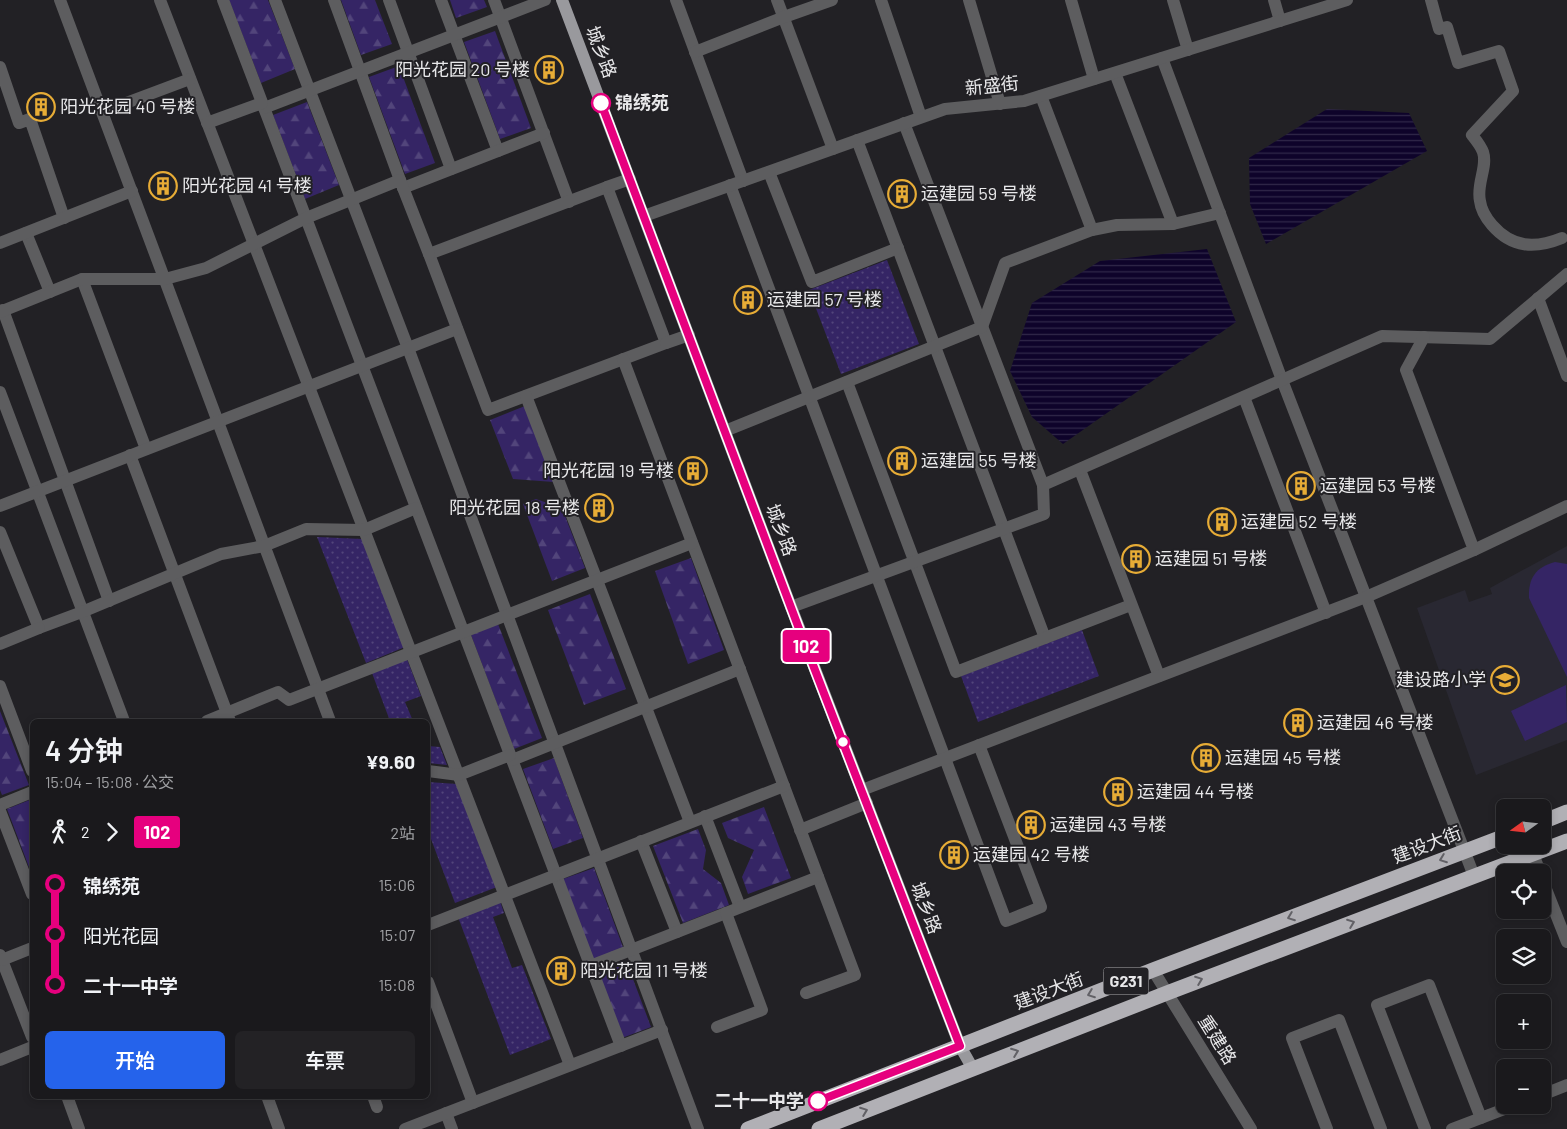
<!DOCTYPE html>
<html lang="zh">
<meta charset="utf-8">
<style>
:root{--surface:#1a191c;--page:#232225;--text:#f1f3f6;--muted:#9fa0a3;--line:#38383b;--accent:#2563eb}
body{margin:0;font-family:Barlow,"Noto Sans SC",sans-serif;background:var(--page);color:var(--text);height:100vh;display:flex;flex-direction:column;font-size:19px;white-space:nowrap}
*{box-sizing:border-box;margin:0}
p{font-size:16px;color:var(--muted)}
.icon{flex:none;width:28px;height:28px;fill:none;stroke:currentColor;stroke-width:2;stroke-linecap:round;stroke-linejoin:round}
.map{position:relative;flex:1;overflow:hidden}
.drawer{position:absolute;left:30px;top:719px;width:400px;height:380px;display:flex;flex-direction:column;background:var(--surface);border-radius:8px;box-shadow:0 2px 8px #0003,0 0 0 1px var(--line)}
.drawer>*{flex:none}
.badge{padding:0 10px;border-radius:4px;font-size:18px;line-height:32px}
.needle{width:32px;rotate:255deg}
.tools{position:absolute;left:1496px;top:799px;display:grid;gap:10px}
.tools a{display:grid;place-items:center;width:55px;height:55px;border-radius:8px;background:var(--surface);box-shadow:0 2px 8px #0003,0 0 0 1px var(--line);font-size:25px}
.map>.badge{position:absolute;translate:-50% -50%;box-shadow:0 0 0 2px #fff}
.legs{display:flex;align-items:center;gap:8px;height:55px;padding:0 15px;font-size:16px}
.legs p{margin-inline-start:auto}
.summary{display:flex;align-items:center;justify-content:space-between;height:85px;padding:0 15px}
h1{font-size:28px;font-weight:600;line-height:38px}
.cta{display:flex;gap:10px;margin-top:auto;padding:10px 15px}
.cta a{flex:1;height:58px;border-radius:8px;background:var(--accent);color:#fff;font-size:20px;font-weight:600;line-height:58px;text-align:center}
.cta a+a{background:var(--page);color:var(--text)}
ul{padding:0 15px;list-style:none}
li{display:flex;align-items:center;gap:18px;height:50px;font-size:19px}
li i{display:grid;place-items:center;width:8px;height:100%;margin:0 6px;background:currentColor}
li i::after{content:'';width:12px;height:12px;margin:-6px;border:4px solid;border-radius:50%;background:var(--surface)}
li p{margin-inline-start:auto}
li:first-child i{background:linear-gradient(#0000 50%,currentColor 0)}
li:last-child i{background:linear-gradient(currentColor 50%,#0000 0)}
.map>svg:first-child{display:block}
.built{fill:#292832}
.green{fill:url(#green-dots)}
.forest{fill:url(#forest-firs)}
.pitch{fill:#352565}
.water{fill:url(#water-rules)}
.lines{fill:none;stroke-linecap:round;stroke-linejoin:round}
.minor{stroke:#5d5d5f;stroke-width:12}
.major{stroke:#99999d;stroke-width:12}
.highway{stroke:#b1b0b5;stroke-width:15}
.oneway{stroke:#626166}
.line-1-casing{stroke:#fff;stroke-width:11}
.line-1{stroke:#e6007e;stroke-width:8}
.stop-1-dot{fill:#fff;stroke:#e6007e;stroke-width:2.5}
.labels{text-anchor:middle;stroke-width:4;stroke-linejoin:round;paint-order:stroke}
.shield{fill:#222125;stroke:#adacaf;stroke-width:1}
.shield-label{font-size:16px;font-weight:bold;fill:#e8e8ea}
.street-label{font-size:18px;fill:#e8e8ea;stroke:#222125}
.poi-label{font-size:18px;fill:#e8e8ea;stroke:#222125;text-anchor:start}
.stop-label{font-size:18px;font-weight:bold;fill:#e8e8ea;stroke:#222125;text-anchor:start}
</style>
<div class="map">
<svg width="1567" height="1129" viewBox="0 0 1567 1129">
<defs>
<pattern id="green-dots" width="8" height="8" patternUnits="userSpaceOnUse" patternTransform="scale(1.25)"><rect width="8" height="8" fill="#352565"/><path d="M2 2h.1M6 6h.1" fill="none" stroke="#52457b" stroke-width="1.8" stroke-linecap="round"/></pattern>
<pattern id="forest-firs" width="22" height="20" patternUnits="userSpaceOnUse" patternTransform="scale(1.25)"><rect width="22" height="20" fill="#352565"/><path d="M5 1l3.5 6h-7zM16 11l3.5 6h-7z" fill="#52457b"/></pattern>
<pattern id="water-rules" width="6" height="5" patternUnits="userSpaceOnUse" patternTransform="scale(1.25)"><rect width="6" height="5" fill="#0e032a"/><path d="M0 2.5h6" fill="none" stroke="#312849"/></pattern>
</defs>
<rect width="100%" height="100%" fill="#222125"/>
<path class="built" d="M1567,546V740L1476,775L1417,608L1465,590L1469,602L1492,594L1490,588Z"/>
<g class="green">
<path d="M887,260L919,344L841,374L809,290Z"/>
<path d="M317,537L363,539L405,647L366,663Z"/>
<path d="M1082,630L1099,676L978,722L961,676Z"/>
<path d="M407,659L421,696L405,702L413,721H390L372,673Z"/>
<path d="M428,746L440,747L447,765L428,763Z"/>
<path d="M428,782L457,784L497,887L455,903L428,831Z"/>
<path d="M500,901L504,913L493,917L512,968L522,965L551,1039L510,1055L458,917Z"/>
</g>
<g class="forest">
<path d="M229,0H268L295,69L261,83Z"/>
<path d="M341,0H375L392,44L361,55Z"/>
<path d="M450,0H484L487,7L456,18Z"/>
<path d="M495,31L531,128L500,139L464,42Z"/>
<path d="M399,66L435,163L405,174L369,77Z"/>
<path d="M307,102L339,185L305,199L273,115Z"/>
<path d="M525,406L554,482L513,479L490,420Z"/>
<path d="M536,499L562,508L585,568L552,581L523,504Z"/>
<path d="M691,558L724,650L688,664L655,571Z"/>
<path d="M590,594L626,689L584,705L548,610Z"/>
<path d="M498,624L542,738L514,749L471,635Z"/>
<path d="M0,711L29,785L2,795L0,790Z"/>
<path d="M554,758L583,838L553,849L523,769Z"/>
<path d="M32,799V875L7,809Z"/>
<path d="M764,807L791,878L748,894L742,877L754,850L728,838L722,823Z"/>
<path d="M698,829L706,850L703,869L721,883L729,905L683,923L653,846Z"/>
<path d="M594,868L624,950L594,961L563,879Z"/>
<path d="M627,963L651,1027L622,1038L598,974Z"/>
</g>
<g class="pitch">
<path d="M1555,562L1567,564V677L1529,598C1528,578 1536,567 1555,562Z"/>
<path d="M1566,685L1567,722L1525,741L1511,711Z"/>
</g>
<g class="water">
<path d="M1327,109L1409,113L1427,151L1266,244L1250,204L1249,158Z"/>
<path d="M1207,249L1236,322L1063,444L1032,417L1010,371L1032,303L1100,261Z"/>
</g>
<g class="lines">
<g class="minor">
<path d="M60,0L330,721"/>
<path d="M160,0L570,1065"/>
<path d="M223,0L621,1046"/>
<path d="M275,0L408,348L698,1129"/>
<path d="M334,0L400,180"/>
<path d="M389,0L451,169"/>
<path d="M441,0L498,151"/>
<path d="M494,0L569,202"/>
<path d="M676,0L743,181"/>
<path d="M777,0L833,149"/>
<path d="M881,0L921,117"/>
<path d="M969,0L1000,104"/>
<path d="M1071,0L1094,79"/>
<path d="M1173,0L1188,50"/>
<path d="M1274,0L1280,21"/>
<path d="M1431,0L1439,29L1447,27L1458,63L1499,51L1513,91L1472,135C1476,140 1481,146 1483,152C1488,167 1476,184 1480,201C1481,210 1486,218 1492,225C1512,248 1535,249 1562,238"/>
<path d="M695,52L784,17L832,0"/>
<path d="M1162,58L1282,380L1474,876"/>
<path d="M0,67L19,123L30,119L64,218"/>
<path d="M1115,73L1173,224"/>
<path d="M1041,96L1092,230"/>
<path d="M264,108L545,0"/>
<path d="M102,112L190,79"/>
<path d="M207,123L262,103"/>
<path d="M904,123L1043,485"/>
<path d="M857,140L1045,638"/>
<path d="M769,172L812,282L898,248"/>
<path d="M730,185L1006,921L1041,907L979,745"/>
<path d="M607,187L666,343L488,410L429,254Z"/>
<path d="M607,187L630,179"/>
<path d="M403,188L544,133"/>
<path d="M644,216L945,109L1024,101L1347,0"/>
<path d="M26,233L50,292"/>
<path d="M0,243L132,191"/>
<path d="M82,279L146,449"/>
<path d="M1538,298L1567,376"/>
<path d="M3,310L109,601"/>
<path d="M0,312L82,279H165L206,268L306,218L400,180L429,254"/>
<path d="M666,343L689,335"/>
<path d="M623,359L855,975L806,993"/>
<path d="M847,382L956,672L1131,605"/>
<path d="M0,392L124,721"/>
<path d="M526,396L690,822"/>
<path d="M1244,397L1326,613"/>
<path d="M725,431L982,327L1005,263L1092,230L1117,225L1173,224L1220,213"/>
<path d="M130,455L230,721"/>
<path d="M1080,470L1159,676"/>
<path d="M0,506L457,329"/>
<path d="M0,532L39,628L82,612L221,554L264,546L306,529L364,530L416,508"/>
<path d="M1474,550L1567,506"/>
<path d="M791,607L1044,514L1043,485L1382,336L1490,339L1567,274"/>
<path d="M0,644L39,628"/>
<path d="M0,686L32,771"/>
<path d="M207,721L278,692L289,700L692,543"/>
<path d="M512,760L740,669"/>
<path d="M428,771L459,775L510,755"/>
<path d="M862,790L1366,597L1474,550L1406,370L1424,337"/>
<path d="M0,805L32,792"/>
<path d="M0,811L32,894"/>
<path d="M705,816L740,907"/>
<path d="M800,830L867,803"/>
<path d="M641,841L677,932"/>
<path d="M1533,854L1540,872"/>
<path d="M1542,879L1567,942"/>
<path d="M428,925L784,786"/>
<path d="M0,955L32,1037"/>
<path d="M2,960L32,948"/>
<path d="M590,966L818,877"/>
<path d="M1153,970L1251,1129"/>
<path d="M428,982L473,1103"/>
<path d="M717,1027L762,1010L726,913"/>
<path d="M0,1060L32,1047"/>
<path d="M1542,1095L1567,1085"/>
<path d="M67,1096L79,1129"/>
<path d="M267,1096L279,1129"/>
<path d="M373,1096L377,1107"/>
<path d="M446,1113L452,1129"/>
<path d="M405,1129L662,1030"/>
<path d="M1327,1129L1292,1038L1339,1020L1381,1129"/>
<path d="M1425,1129L1377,1005L1429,985L1481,1118"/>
<path d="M1452,1129L1515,1105"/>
</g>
<path class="major" d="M562,0L791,607L960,1046L973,1069"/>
<g class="highway">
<path d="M1542,822L1567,812"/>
<path d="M748,1129L1153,970L1505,836"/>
<path d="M819,1129L1167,993L1567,841"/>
</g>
</g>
<defs><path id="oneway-chevron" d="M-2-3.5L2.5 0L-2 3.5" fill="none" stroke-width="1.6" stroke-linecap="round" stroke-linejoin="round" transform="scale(1.25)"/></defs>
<g class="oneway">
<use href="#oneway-chevron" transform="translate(1443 859) rotate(159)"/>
<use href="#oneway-chevron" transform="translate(1291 917) rotate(159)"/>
<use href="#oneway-chevron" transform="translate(1351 923) rotate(-21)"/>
<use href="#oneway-chevron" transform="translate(1199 980) rotate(-21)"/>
<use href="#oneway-chevron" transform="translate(1091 994) rotate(159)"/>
<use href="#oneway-chevron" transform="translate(1015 1052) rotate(-21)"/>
<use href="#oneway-chevron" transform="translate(864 1111) rotate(-21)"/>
</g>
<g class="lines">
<defs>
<path id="line-1" d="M601,103L798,626L960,1046L818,1101"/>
</defs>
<use href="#line-1" class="line-1-casing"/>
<use href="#line-1" class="line-1"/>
</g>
<defs>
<symbol id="building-ring" viewBox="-11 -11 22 22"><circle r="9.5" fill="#222125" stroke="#e7ac36" stroke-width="1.5"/><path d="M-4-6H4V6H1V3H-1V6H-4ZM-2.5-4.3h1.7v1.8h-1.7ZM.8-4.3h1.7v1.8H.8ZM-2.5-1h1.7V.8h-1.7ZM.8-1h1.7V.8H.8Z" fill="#e7ac36"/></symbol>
<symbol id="school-ring" viewBox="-11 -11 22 22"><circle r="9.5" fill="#222125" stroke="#e7ac36" stroke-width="1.5"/><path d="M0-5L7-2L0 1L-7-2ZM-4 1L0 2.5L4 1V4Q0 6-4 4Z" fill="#e7ac36"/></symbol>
</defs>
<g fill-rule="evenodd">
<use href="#building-ring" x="533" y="54" width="32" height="32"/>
<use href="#building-ring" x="25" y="91" width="32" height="32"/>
<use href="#building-ring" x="147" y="170" width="32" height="32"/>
<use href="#building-ring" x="886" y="178" width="32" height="32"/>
<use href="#building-ring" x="732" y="284" width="32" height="32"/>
<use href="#building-ring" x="886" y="445" width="32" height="32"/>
<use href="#building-ring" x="677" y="455" width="32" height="32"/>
<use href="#building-ring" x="1285" y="470" width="32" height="32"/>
<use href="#building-ring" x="583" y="492" width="32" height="32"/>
<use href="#building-ring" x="1206" y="506" width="32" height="32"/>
<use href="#building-ring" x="1120" y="543" width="32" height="32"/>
<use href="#school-ring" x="1489" y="664" width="32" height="32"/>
<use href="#building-ring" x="1282" y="707" width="32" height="32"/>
<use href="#building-ring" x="1190" y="742" width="32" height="32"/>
<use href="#building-ring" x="1102" y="776" width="32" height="32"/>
<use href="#building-ring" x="1015" y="809" width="32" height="32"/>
<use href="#building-ring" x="938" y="839" width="32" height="32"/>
<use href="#building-ring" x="545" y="955" width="32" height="32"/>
</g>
<g class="stop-1-dot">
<circle cx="601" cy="103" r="9"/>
<circle cx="843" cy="742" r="6"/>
<circle cx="818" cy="1101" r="9"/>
</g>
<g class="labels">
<rect class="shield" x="1103.5" y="967.5" width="45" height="27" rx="4"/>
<g class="shield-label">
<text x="1126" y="987">G231</text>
</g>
<g class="street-label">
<text transform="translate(601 52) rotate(69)" y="6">城乡路</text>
<text transform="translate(992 86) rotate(-6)" y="6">新盛街</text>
<text transform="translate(781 530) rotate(69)" y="6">城乡路</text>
<text transform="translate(1427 845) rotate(-21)" y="6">建设大街</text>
<text transform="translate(926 908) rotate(69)" y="6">城乡路</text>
<text transform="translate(1049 991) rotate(-21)" y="6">建设大街</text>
<text transform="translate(1217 1040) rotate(58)" y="6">重建路</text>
</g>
<g class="poi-label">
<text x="530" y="76" text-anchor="end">阳光花园 20 号楼</text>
<text x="60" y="113">阳光花园 40 号楼</text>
<text x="182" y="192">阳光花园 41 号楼</text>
<text x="921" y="200">运建园 59 号楼</text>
<text x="767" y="306">运建园 57 号楼</text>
<text x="921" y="467">运建园 55 号楼</text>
<text x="674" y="477" text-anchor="end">阳光花园 19 号楼</text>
<text x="1320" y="492">运建园 53 号楼</text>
<text x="580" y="514" text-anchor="end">阳光花园 18 号楼</text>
<text x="1241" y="528">运建园 52 号楼</text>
<text x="1155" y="565">运建园 51 号楼</text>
<text x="1486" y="686" text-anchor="end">建设路小学</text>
<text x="1317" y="729">运建园 46 号楼</text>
<text x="1225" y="764">运建园 45 号楼</text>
<text x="1137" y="798">运建园 44 号楼</text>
<text x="1050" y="831">运建园 43 号楼</text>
<text x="973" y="861">运建园 42 号楼</text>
<text x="580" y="977">阳光花园 11 号楼</text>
</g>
<g class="stop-label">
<text x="615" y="109">锦绣苑</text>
<text x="804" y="1107" text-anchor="end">二十一中学</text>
</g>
</g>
</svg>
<div class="tools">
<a><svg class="needle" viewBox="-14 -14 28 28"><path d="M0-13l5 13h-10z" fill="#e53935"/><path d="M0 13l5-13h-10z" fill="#9fa0a3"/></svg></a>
<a><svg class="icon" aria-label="locate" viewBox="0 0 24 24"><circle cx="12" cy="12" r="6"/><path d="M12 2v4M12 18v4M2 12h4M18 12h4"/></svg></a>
<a><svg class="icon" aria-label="layers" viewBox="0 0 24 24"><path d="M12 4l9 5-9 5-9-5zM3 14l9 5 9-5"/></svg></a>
<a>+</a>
<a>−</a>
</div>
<b class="badge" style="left:806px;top:646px;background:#e6007e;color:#fff">102</b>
<section class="drawer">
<div class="summary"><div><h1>4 分钟</h1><p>15:04 – 15:08 · 公交</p></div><b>¥9.60</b></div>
<div class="legs"><svg class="icon" aria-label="walk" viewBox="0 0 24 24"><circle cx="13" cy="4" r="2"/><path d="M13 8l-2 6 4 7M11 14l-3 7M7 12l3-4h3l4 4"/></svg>2<svg class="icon" aria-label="forward" viewBox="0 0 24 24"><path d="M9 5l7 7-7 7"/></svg><b class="badge" style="background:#e6007e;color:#fff">102</b><p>2站</p></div>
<ul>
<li><i style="color:#e6007e"></i><b>锦绣苑</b><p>15:06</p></li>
<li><i style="color:#e6007e"></i><span>阳光花园</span><p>15:07</p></li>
<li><i style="color:#e6007e"></i><b>二十一中学</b><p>15:08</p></li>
</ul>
<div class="cta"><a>开始</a><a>车票</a></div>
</section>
</div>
